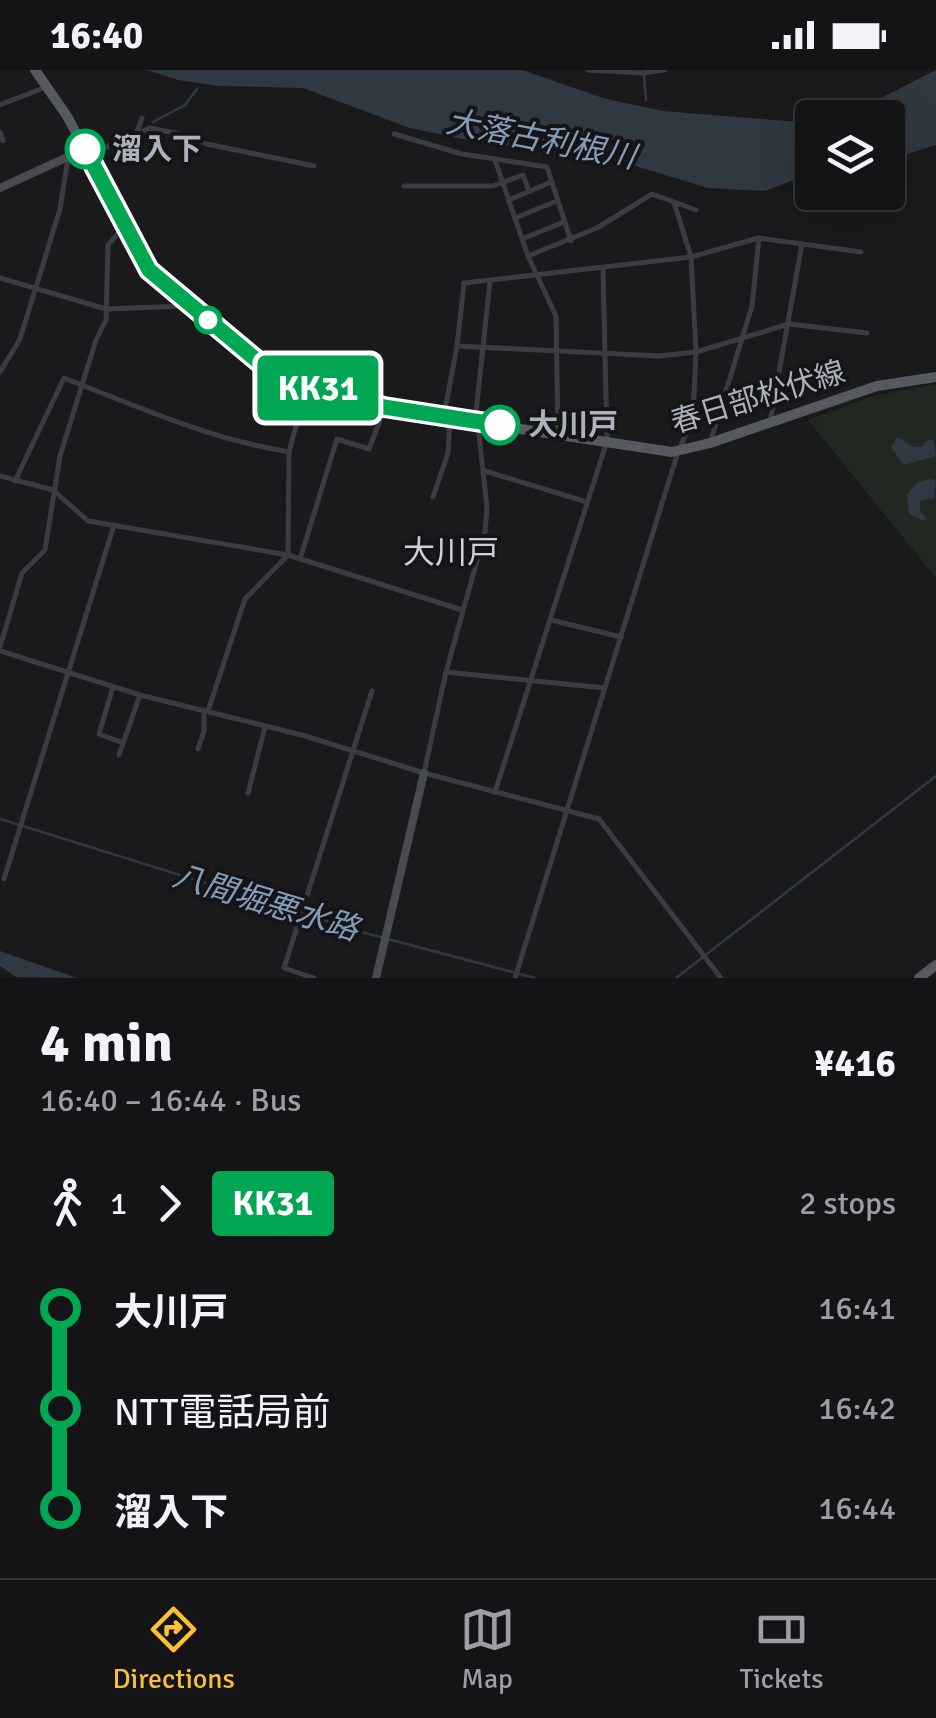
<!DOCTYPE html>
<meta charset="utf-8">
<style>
:root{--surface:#141416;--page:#212123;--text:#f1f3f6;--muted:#9d9ea1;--line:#333335;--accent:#f9bf36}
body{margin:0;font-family:Signika,"Noto Sans JP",sans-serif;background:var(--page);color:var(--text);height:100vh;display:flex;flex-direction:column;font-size:38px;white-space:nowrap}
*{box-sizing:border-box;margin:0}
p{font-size:32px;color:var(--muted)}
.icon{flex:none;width:55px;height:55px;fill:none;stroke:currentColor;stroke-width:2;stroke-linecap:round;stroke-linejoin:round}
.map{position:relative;height:908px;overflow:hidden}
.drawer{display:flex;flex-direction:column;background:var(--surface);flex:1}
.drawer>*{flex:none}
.badge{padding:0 20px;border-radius:8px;font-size:35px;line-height:65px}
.tools{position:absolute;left:795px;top:30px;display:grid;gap:20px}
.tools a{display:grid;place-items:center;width:110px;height:110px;border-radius:10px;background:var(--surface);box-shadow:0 10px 40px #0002,0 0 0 2px var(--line);font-size:50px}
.map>.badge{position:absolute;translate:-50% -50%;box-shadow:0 0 0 5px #fff}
.legs{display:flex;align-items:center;gap:15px;height:110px;padding:0 40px;font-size:32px}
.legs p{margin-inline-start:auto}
.overview{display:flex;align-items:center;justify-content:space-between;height:170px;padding:0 40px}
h1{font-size:55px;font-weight:700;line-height:75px}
ul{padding:0 40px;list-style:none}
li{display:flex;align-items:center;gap:35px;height:100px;font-size:38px}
li i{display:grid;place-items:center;width:15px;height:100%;margin:0 12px;background:currentColor}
li i::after{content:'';width:25px;height:25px;margin:-12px;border:8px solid;border-radius:50%;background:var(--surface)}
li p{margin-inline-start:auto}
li:first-child i{background:linear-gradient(#0000 50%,currentColor 0)}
li:last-child i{background:linear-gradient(currentColor 50%,#0000 0)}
.status{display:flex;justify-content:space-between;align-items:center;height:70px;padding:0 50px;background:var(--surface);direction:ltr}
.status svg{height:28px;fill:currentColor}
.tab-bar{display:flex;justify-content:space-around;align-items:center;height:140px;border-top:2px solid var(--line);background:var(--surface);font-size:28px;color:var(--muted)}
.tab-bar a{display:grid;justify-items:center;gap:5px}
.tab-bar .on{color:var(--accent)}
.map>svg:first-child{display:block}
.green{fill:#202821}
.water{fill:#2f3942}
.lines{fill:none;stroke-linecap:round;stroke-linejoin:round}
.stream{stroke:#2f3942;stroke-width:2.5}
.street{stroke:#3b3c42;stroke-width:5}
.secondary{stroke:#494b52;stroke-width:8}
.primary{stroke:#575961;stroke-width:10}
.line-1-casing{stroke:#fff;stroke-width:22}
.line-1{stroke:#00a651;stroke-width:15}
.stop-1-dot{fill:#fff;stroke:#00a651;stroke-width:5}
.labels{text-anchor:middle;stroke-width:8;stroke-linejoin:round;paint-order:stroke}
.stop-label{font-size:30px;font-weight:bold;fill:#acb1bd;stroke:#151518;text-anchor:start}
.street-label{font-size:30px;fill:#acb1bd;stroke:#151518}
.water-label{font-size:32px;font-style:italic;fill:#839db8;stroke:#151518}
.neighbourhood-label{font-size:32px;fill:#ced0d8;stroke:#151518}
</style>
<div class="status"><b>16:40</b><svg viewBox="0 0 49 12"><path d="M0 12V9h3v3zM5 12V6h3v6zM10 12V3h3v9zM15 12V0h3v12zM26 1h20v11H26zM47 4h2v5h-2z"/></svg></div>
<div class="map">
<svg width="936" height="908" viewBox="0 0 936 908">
<rect width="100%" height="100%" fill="#1a1a1d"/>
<path class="green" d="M936,314V508L808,350L873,326Z"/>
<g class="water">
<path d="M147,0H522L606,29L663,41L812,53V103L765,121L708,118L619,91L477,72L410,58L303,18L220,16L178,10Z"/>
<path d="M936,0V75L888,90V48L844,47Z"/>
<path d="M897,367L914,377H922L929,369L934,371L936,386L904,395L891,377Z"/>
<path d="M928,409L936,410L934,428L920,431V441L926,448L924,451L909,444L907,425L917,413Z"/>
<path d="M0,881L77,908L16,907L0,896Z"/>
</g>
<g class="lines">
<g class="stream">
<path d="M644,5L646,30"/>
<path d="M153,52L185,35L197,19"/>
<path d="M0,749L369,864L535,908"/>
<path d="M676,908L936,706"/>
</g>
<g class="street">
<path d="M588,0L642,3L664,0"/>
<path d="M0,35L46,17"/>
<path d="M0,62L3,71"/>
<path d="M136,64L142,48"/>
<path d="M394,64L462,84L547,97L571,171"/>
<path d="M88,85L150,58L180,64L207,74L314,96"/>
<path d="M495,90L528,186L556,246L558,362"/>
<path d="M404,116H493L523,105L529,121"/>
<path d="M509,130L551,112"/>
<path d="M515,148L557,131"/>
<path d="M522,169L564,152"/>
<path d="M528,186L597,158L652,124L696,140"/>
<path d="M0,208L106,239L186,236"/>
<path d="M457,276L659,286L696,282L789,254L867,263"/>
<path d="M0,302L20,269L60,139L68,88"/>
<path d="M444,345L457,276L464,213L691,187L759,168L861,182"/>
<path d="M475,352L490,211"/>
<path d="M770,352L802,174"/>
<path d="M710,373L752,236L759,168"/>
<path d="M485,401L587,432"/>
<path d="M0,406L53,420L88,451L288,485L462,540"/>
<path d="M15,411L64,308C138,337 210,369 289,382"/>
<path d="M433,427L448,383L450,349"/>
<path d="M300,489L337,369L369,379L385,337"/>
<path d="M551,550L621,567"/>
<path d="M0,577L22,503L45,480L60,386L96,270L106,250L108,175L124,156"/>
<path d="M0,581L140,625L302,665L424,703L599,749L721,908"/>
<path d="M446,602L605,618"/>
<path d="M113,617L99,664L123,673"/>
<path d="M208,641L245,529L288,485L289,382L307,315"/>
<path d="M198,679L204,661V640"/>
<path d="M119,685L140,625"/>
<path d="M424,703L446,602L485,462L487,438L478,355"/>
<path d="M495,722L607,371L603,199"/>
<path d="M248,723L265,657"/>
<path d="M4,809L114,455"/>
<path d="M314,908L284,898L372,621"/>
<path d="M515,908L677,385L693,347L696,282L691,187L674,132"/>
</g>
<g class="secondary">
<path d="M0,118L85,79"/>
<path d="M376,908L424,703"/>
</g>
<g class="primary">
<path d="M35,0L67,46L149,200L265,298L307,315L402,341L672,382L710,373L877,316L936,307"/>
<path d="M919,908L936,895"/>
</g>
</g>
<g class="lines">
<defs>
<path id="line-1" d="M85,79L149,200L266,298L289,309L384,337L500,355"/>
</defs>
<use href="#line-1" class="line-1-casing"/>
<use href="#line-1" class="line-1"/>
</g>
<g class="stop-1-dot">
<circle cx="85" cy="79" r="18"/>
<circle cx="208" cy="250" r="12"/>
<circle cx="500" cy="355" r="18"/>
</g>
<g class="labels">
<g class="stop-label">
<text x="112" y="89">溜入下</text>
<text x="528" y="365">大川戸</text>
</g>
<g class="street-label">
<text transform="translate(758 327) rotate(-17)" y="10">春日部松伏線</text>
</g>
<g class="water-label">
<text transform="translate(541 69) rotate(11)" y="11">大落古利根川</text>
<text transform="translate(266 832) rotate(17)" y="11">八間堀悪水路</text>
</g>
<g class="neighbourhood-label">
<text x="451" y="493">大川戸</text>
</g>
</g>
</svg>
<div class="tools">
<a><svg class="icon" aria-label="layers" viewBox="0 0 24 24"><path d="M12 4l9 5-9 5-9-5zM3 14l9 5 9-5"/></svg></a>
</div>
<b class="badge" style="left:318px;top:318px;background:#00a651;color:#fff">KK31</b>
</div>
<section class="drawer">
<div class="overview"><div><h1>4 min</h1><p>16:40 – 16:44 · Bus</p></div><b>¥416</b></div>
<div class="legs"><svg class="icon" aria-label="walk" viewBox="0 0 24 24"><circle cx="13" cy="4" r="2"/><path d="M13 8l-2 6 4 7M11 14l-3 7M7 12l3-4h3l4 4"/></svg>1<svg class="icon" aria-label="forward" viewBox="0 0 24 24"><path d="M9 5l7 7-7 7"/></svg><b class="badge" style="background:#00a651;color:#fff">KK31</b><p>2 stops</p></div>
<ul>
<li><i style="color:#00a651"></i><b>大川戸</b><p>16:41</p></li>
<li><i style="color:#00a651"></i><span>NTT電話局前</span><p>16:42</p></li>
<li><i style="color:#00a651"></i><b>溜入下</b><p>16:44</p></li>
</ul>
</section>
<nav class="tab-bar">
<a class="on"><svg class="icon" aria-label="directions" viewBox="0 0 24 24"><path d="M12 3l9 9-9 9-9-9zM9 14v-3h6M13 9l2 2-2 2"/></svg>Directions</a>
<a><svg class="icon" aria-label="map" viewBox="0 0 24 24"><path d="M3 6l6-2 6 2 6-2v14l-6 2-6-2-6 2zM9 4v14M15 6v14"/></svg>Map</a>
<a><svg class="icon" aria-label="tickets" viewBox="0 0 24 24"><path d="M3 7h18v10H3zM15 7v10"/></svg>Tickets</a>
</nav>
